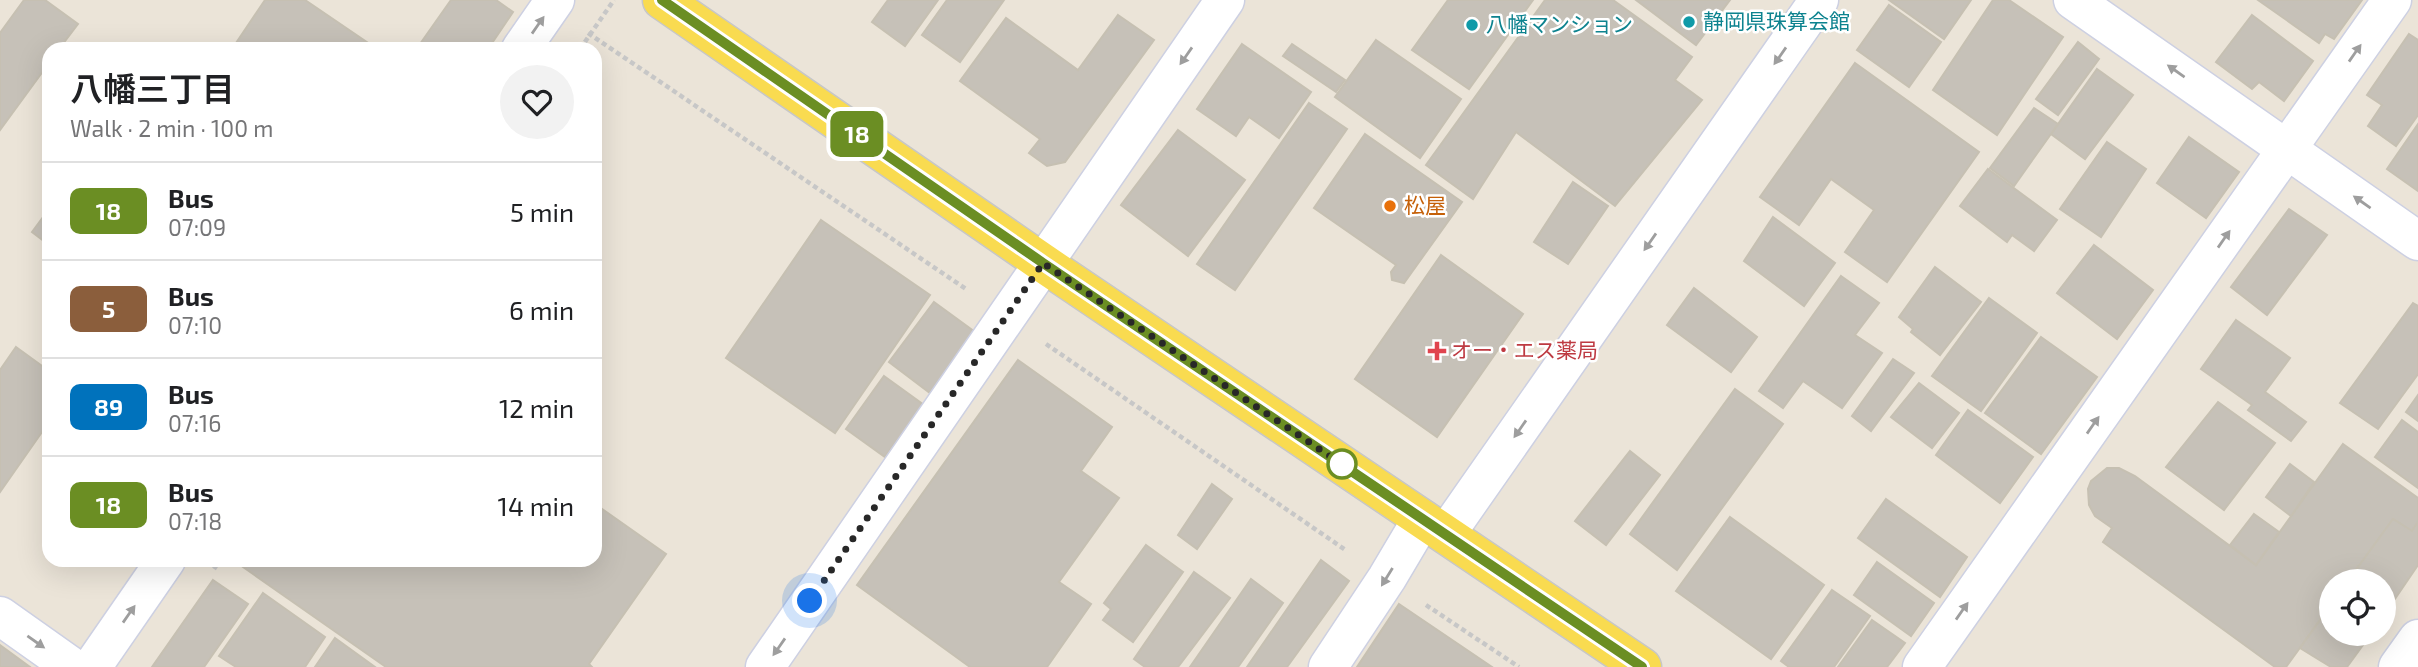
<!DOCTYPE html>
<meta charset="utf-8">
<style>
:root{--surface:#fff;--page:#f2f2f2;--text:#202124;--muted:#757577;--line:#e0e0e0}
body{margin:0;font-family:"Exo 2","Noto Sans JP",sans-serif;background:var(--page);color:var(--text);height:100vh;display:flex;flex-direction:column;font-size:26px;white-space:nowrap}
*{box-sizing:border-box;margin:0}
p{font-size:23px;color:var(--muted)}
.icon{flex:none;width:38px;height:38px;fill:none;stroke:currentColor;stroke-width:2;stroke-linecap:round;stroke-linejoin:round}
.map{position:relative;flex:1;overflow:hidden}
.panel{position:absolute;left:42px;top:42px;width:560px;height:525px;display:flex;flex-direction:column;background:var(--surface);border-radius:21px;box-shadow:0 7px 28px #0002}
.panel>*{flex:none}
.badge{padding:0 14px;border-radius:10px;font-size:24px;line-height:46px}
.controls{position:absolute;left:2319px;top:569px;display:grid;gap:14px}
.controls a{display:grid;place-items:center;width:77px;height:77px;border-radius:50%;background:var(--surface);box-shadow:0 7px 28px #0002;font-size:35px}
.you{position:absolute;width:35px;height:35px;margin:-18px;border:5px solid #fff;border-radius:50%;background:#1a73e8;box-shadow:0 0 0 10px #1a73e833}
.map>.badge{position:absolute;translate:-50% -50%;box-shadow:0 0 0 4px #fff}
.round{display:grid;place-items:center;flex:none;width:74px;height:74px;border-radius:37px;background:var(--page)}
.summary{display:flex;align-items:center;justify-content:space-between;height:119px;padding:0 28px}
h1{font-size:33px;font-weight:600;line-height:52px}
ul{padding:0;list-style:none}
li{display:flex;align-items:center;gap:21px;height:98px;padding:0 28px;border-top:2px solid var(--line)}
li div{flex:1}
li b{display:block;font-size:26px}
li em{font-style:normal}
li .badge{min-width:77px;font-weight:700;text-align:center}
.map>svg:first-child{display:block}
.building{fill:#c6c1b8;stroke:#c6c0b2;stroke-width:2}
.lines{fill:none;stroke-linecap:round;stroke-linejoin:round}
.minor-casing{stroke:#cdd0e2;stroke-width:41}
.major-casing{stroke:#c7c7c7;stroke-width:41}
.path{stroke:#c7c7c7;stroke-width:4.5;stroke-dasharray:5 3.5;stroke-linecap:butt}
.minor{stroke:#fff;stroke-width:38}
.major{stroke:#f9db50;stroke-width:38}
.path-bridge{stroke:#c7c7c7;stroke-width:4.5;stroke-dasharray:5 3.5;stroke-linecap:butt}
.oneway{fill:#9e9e9e}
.line-casing{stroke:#fff;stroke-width:16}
.line{stroke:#6b8e23;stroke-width:10}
.walk{stroke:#282828;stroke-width:7;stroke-dasharray:0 12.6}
.culture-dot{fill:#0f9aa8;stroke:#fff;stroke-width:2.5}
.food-dot{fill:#e8710a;stroke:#fff;stroke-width:2.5}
.health-dot{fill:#e0444e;stroke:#fff;stroke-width:2.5}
.stop-dot{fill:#fff;stroke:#6b8e23;stroke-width:3.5}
.labels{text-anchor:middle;stroke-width:5;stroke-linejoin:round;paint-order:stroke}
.culture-label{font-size:21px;fill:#0d838f;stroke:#fff;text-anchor:start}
.food-label{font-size:21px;fill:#c56008;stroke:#fff;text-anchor:start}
.health-label{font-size:21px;fill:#be3a42;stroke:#fff;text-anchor:start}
</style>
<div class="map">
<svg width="2418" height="667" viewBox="0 0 2418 667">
<rect width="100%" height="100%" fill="#ebe4d8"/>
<g class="building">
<path d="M24,0H45L78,24L59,49H49V63L0,130V33Z"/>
<path d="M265,0H305L377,49H232Z"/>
<path d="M451,0H496L513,12L488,49H427L420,44Z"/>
<path d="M888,0H938L905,46L872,22Z"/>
<path d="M947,0H1004L960,62L922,35Z"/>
<path d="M1448,0H1533L1469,89L1412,50Z"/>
<path d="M1545,0H1613L1692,57L1675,80L1702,100L1615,206L1516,132L1473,199L1426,165Z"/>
<path d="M1636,0H1730L1696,45Z"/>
<path d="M1889,0H1971L1944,39Z"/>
<path d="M1993,0H2009L2063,37L1997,135L1933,90Z"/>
<path d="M2258,0H2362L2334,39L2325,34L2319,43Z"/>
<path d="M1889,5L1941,42L1909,87L1857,50Z"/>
<path d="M1118,15L1154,40L1065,162L1047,166L1029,153L1040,139L960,81L1006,18L1078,70Z"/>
<path d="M2252,15L2313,61L2284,101L2259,82L2252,89L2216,62Z"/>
<path d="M2409,34L2418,40V115L2396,146L2368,126L2382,105L2367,95Z"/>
<path d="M1376,40L1461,99L1420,158L1335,97Z"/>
<path d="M2078,42L2099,59L2058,115L2036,99Z"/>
<path d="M1242,44L1311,92L1279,138L1249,117L1236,136L1197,109Z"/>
<path d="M1292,44L1345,80L1336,92L1283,56Z"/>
<path d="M1855,63L1979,152L1887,282L1845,252L1874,210L1831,179L1799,225L1760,197Z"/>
<path d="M2097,69L2133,95L2085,159L2051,134Z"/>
<path d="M1309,103L1347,129L1235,290L1197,264Z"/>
<path d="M2034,108L2058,124L2014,186L1990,168Z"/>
<path d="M2418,124V191L2387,169Z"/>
<path d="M1178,130L1245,180L1188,256L1121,205Z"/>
<path d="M1365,134L1462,202L1404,283L1392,280L1391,272L1396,265L1314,208Z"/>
<path d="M2189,137L2239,172L2206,218L2157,183Z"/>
<path d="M2107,142L2146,169L2101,237L2060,209Z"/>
<path d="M1988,169L2057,220L2034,251L2012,235L2007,242L1960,206Z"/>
<path d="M1573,182L1608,206L1568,264L1534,242Z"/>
<path d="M49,209V245L32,232Z"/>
<path d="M2289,209L2327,235L2267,315L2231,287Z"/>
<path d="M1773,217L1835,263L1804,306L1744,261Z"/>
<path d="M821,220L930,295L835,433L726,358Z"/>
<path d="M2094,245L2153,290L2117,339L2057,293Z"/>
<path d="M1441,255L1523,314L1437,437L1355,379Z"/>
<path d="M1935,267L1981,302L1940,355L1911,332L1913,329L1899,317Z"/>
<path d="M1841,276L1879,303L1855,335L1882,353L1842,408L1803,381L1783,408L1759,391Z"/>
<path d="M1694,288L1757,337L1731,372L1667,325Z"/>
<path d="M1989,298L2037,333L1981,411L1932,376Z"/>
<path d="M934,302L975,332L930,393L889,362Z"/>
<path d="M2413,303L2418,306V374L2378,429L2340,403Z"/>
<path d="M2236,320L2290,358L2265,392L2306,422L2291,441L2248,410L2252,405L2201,369Z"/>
<path d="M2041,337L2097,377L2041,454L1985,413Z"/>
<path d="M16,347L49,371V422L0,492V370Z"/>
<path d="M1893,359L1914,373L1871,431L1852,416Z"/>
<path d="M1018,360L1112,427L1081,471L1119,498L1059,582L1091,604L1047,667H970L857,585Z"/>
<path d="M884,376L924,405L885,457L846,429Z"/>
<path d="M1919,383L1959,413L1932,448L1891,417Z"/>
<path d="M1735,389L1783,424L1677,570L1630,534Z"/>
<path d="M2418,395V421L2406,412Z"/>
<path d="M2218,402L2275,443L2224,510L2166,467Z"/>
<path d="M1968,410L2033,457L2000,503L1936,455Z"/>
<path d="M2402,420L2418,432V488L2375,457Z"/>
<path d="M2343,444L2418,498V522L2412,531L2393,519L2348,581H2331V605L2286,667H2275L2103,542L2112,528L2095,516L2089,505L2088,489L2091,481L2107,468H2119L2135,476L2256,565Z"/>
<path d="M1630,451L1660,475L1606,545L1575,521Z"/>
<path d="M2290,464L2314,482L2291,516L2266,497Z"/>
<path d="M1212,484L1232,499L1197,549L1178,535Z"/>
<path d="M1886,499L1967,557L1940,597L1858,538Z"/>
<path d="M595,504L666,554L589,664L592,667H386L233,560H595Z"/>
<path d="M2254,514L2279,532L2256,565L2230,545Z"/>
<path d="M1730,517L1824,585L1771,659L1676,591Z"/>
<path d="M2393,519L2412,531L2418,522V565L2384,615V581H2348Z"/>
<path d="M1146,545L1183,572L1133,642L1103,620L1111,609L1104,603Z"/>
<path d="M1321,560L1349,581L1287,667H1247Z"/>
<path d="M1877,562L1934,603L1911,636L1854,595Z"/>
<path d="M1194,572L1230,598L1178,667H1145L1134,659Z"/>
<path d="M1251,579L1283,603L1238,667H1190Z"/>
<path d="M213,580L248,604L204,667H152Z"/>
<path d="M1832,590L1870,616L1834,667H1789L1781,661Z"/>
<path d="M263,593L325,637L305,667H236L219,656Z"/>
<path d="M1399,604L1492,667H1357Z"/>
<path d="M2331,605V634H2371L2347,667H2331L2300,648Z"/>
<path d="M1872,620L1905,643L1887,667H1838Z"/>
<path d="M335,638L375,667H315Z"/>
<path d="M0,645L30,667H0Z"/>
</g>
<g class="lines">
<defs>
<g id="minor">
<path d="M2073,0L2418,241"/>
<path d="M521,49L555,0"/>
<path d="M1446,534L1819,0"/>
<path d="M0,616L72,667"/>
<path d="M92,667L166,560"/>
<path d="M765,667L1225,0"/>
<path d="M1328,667L1387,578L1422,519"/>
<path d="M1922,667L2392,0"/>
<path d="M2398,667L2418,639"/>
</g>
<path id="major" d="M662,0L1043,263L1642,667"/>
</defs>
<use href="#minor" class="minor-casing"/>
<use href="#major" class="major-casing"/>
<g class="path">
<path d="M588,33L966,289"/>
<path d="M1046,344L1347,551"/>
<path d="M214,569L220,560"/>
<path d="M1426,605L1519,667"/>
</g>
<use href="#minor" class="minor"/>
<use href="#major" class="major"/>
<path class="path-bridge" d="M580,49L614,0"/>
</g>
<defs><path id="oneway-solid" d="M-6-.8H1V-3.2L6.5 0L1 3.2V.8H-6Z" transform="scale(1.75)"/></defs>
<g class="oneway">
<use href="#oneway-solid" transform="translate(538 25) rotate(-55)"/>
<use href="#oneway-solid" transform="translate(2355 53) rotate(-55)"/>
<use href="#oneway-solid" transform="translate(1186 56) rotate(125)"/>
<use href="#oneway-solid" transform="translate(1780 56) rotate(125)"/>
<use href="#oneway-solid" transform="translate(2176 71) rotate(-145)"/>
<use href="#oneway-solid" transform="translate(2362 202) rotate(-145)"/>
<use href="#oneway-solid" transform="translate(2224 239) rotate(-55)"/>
<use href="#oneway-solid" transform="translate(1650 242) rotate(125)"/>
<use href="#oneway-solid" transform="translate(2093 425) rotate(-55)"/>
<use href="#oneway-solid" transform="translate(1520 429) rotate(125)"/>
<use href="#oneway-solid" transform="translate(1387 577) rotate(122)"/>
<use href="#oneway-solid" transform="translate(1962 611) rotate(-55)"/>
<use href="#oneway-solid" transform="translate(129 614) rotate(-55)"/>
<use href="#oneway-solid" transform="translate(36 642) rotate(35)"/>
<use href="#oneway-solid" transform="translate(779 647) rotate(125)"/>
</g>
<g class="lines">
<defs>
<path id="line" d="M662,0L1043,263L1642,667"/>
</defs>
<use href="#line" class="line-casing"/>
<use href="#line" class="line"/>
<path class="walk" d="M810,601L1043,263L1349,469L1342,464"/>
</g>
<g class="culture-dot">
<circle cx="1689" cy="22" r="7"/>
<circle cx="1472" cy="25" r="7"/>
</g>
<circle class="food-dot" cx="1390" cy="206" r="7"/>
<path class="health-dot" d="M1433.5 340.5h7v7h7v7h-7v7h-7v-7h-7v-7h7z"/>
<circle class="stop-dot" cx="1342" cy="464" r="14"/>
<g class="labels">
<g class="culture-label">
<text x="1703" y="29">静岡県珠算会館</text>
<text x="1486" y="32">八幡マンション</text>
</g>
<g class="food-label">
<text x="1404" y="213">松屋</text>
</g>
<g class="health-label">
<text x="1451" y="358">オー・エス薬局</text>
</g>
</g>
</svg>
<div class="controls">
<a><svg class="icon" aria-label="locate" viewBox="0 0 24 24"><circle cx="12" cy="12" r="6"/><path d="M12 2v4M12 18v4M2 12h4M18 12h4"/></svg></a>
</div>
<div class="you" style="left:810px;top:601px"></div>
<b class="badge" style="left:857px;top:134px;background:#6b8e23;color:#fff">18</b>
<section class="panel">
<div class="summary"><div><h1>八幡三丁目</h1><p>Walk · 2 min · 100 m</p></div><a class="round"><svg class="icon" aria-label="heart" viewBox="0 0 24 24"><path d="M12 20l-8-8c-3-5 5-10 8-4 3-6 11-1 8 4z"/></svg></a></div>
<ul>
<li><span class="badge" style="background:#6b8e23;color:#fff">18</span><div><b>Bus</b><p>07:09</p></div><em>5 min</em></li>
<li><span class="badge" style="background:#8b5e3c;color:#fff">5</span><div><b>Bus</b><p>07:10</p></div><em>6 min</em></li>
<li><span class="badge" style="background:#0072bc;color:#fff">89</span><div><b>Bus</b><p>07:16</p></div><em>12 min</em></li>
<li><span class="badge" style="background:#6b8e23;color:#fff">18</span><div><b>Bus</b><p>07:18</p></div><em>14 min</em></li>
</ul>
</section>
</div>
